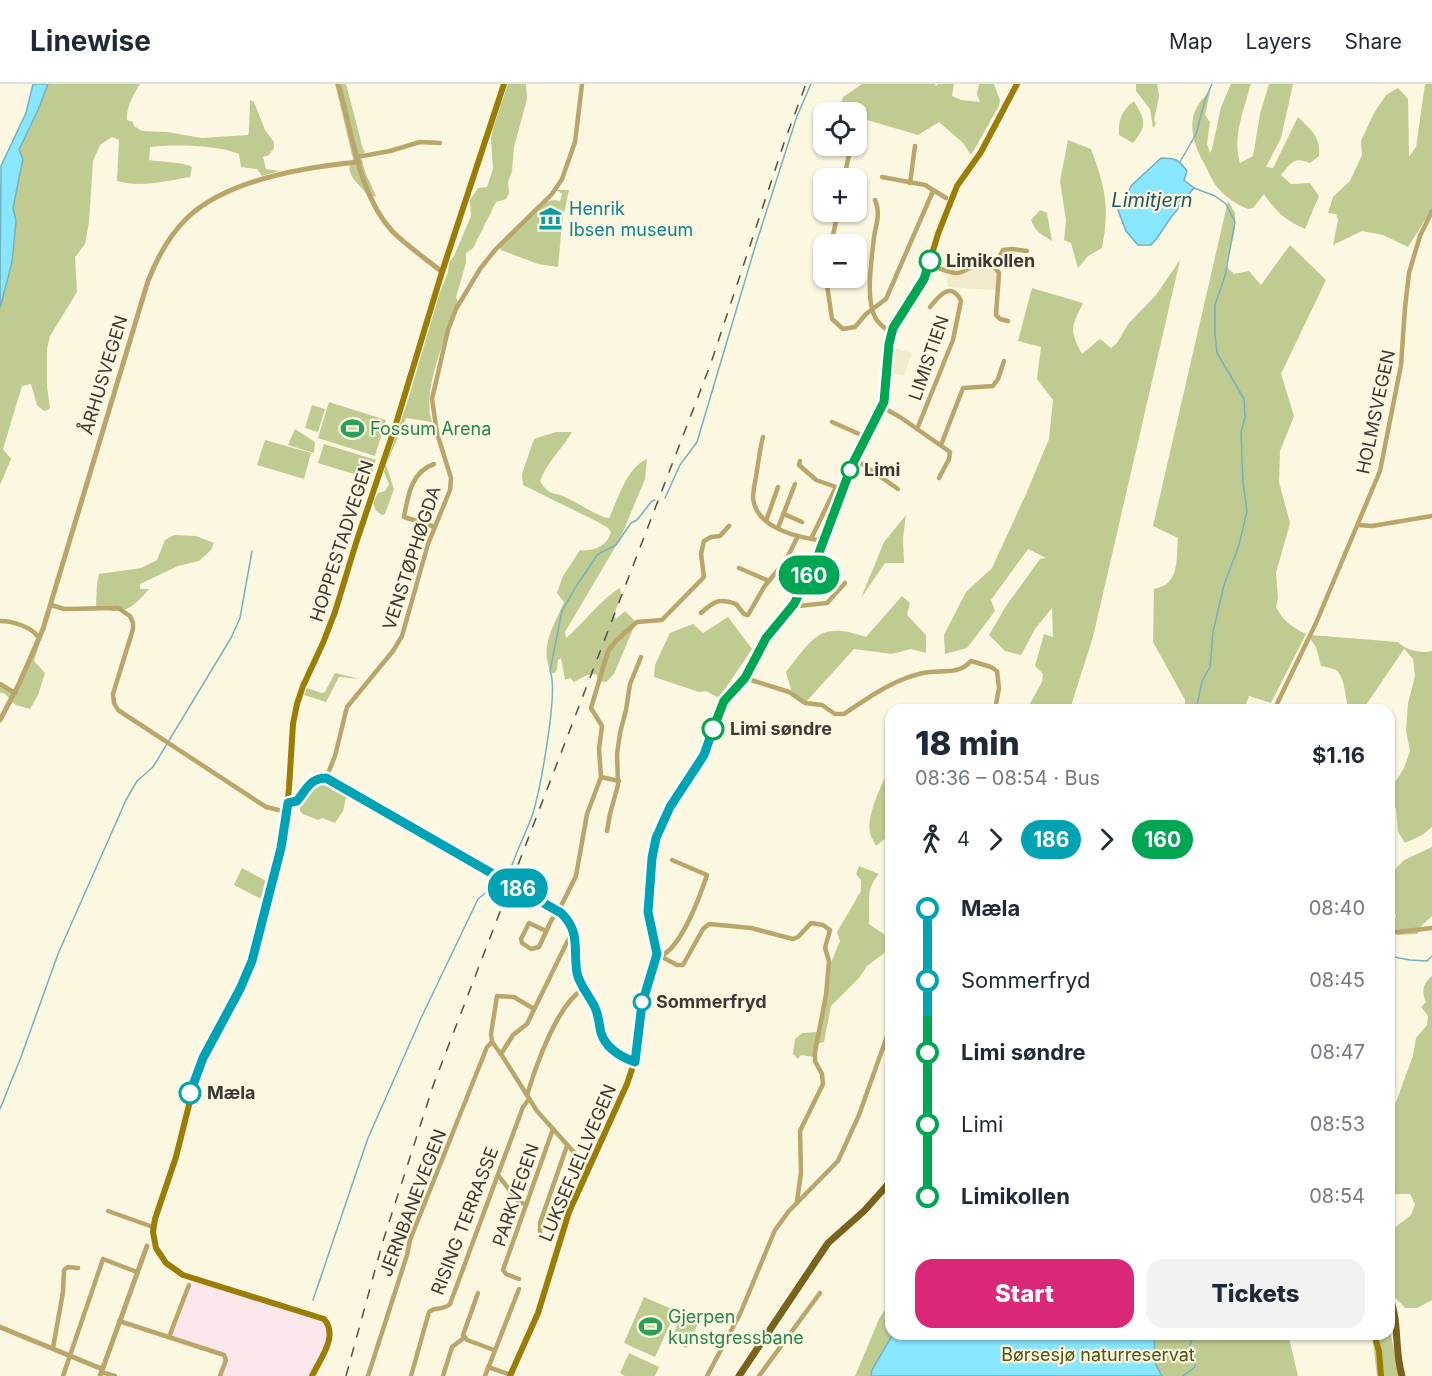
<!DOCTYPE html>
<meta charset="utf-8">
<style>
:root{--surface:#fff;--page:#f2f2f3;--text:#1f2937;--muted:#747a83;--line:#e0e1e3;--accent:#db2777}
body{margin:0;font-family:Inter,sans-serif;background:var(--page);color:var(--text);height:100vh;display:flex;flex-direction:column;font-size:22px;white-space:nowrap}
*{box-sizing:border-box;margin:0}
p{font-size:20px;color:var(--muted)}
.icon{flex:none;width:33px;height:33px;fill:none;stroke:currentColor;stroke-width:2;stroke-linecap:round;stroke-linejoin:round}
.map{position:relative;flex:1;overflow:hidden}
.details{position:absolute;left:885px;top:620px;width:510px;height:636px;display:flex;flex-direction:column;background:var(--surface);border-radius:18px;box-shadow:0 2px 4px #0004}
.details>*{flex:none}
.badge{padding:0 12px;border-radius:20px;font-size:21px;line-height:39px}
.buttons{position:absolute;left:813px;top:18px;display:grid;gap:12px}
.buttons a{display:grid;place-items:center;width:54px;height:54px;border-radius:12px;background:var(--surface);box-shadow:0 2px 4px #0004;font-size:30px}
.map>.badge{position:absolute;translate:-50% -50%;box-shadow:0 0 0 3px #fff}
.legs{display:flex;align-items:center;gap:9px;height:66px;padding:0 30px;font-size:20px}
.legs p{margin-inline-start:auto}
.headline{display:flex;align-items:center;justify-content:space-between;height:102px;padding:0 30px}
h1{font-size:33px;font-weight:800;line-height:45px}
.button{display:flex;gap:12px;margin-top:auto;padding:12px 30px}
.button a{flex:1;height:69px;border-radius:18px;background:var(--accent);color:#fff;font-size:24px;font-weight:800;line-height:69px;text-align:center}
.button a+a{background:var(--page);color:var(--text)}
ul{padding:0 30px;list-style:none}
li{display:flex;align-items:center;gap:21px;height:72px;font-size:22px}
li i{display:grid;place-items:center;width:9px;height:100%;margin:0 8px;background:currentColor}
li i::after{content:'';width:15px;height:15px;margin:-8px;border:4px solid;border-radius:50%;background:var(--surface)}
li p{margin-inline-start:auto}
li:first-child i{background:linear-gradient(#0000 50%,currentColor 0)}
li:last-child i{background:linear-gradient(currentColor 50%,#0000 0)}
header{display:flex;align-items:center;gap:36px;box-sizing:border-box;height:84px;padding:0 30px;background:var(--surface);border-bottom:2px solid var(--line)}
header strong{font-size:28px}
nav{display:flex;gap:33px;margin-inline-start:auto;font-size:21px}
.map>svg:first-child{display:block}
.industrial{fill:#fce7ec}
.built{fill:#f1eacd}
.green{fill:#c0cb91}
.water{fill:#89e6ff;stroke:#72b2c1;stroke-width:1.5}
.lines{fill:none;stroke-linecap:round;stroke-linejoin:round}
.stream{stroke:#72b2c1;stroke-width:1.5}
.minor{stroke:#baa66b;stroke-width:4.5}
.tertiary{stroke:#baa66b;stroke-width:5}
.secondary{stroke:#9b7d06;stroke-width:6}
.primary{stroke:#79631c;stroke-width:7}
.rail{stroke:#535047;stroke-width:1.5;stroke-dasharray:10 10;stroke-linecap:butt}
.minor-bridge{stroke:#baa66b;stroke-width:4.5}
.line-1-casing{stroke:#fff;stroke-width:14}
.line-2-casing{stroke:#fff;stroke-width:14}
.line-1{stroke:#00a3b4;stroke-width:9}
.line-2{stroke:#00a651;stroke-width:9}
.stop-2-dot{fill:#fff;stroke:#00a651;stroke-width:3}
.stop-1-dot{fill:#fff;stroke:#00a3b4;stroke-width:3}
.labels{text-anchor:middle;stroke-width:4.5;stroke-linejoin:round;paint-order:stroke}
.culture-label{font-size:18px;fill:#0d838f;stroke:#fcf7e1;text-anchor:start}
.stop-label{font-size:18px;font-weight:bold;fill:#3b3931;stroke:#fcf7e1;text-anchor:start}
.street-label{font-size:18px;fill:#3b3931;stroke:#fcf7e1}
.leisure-label{font-size:18px;fill:#27864d;stroke:#fcf7e1;text-anchor:start}
.park-label{font-size:18px;fill:#4c5510;stroke:#fcf7e1}
.water-label{font-size:20px;font-style:italic;fill:#225764;stroke:#fcf7e1}
</style>
<header>
<strong>Linewise</strong>
<nav><a>Map</a><a>Layers</a><a>Share</a></nav>
</header>
<div class="map">
<svg width="1432" height="1292" viewBox="0 0 1432 1292">
<rect width="100%" height="100%" fill="#fcf7e1"/>
<path class="industrial" d="M193,1195L326,1237L331,1249L312,1292H218L224,1270L169,1253L189,1201Z"/>
<g class="built">
<path d="M978,181L993,184L998,190L996,204L993,206L948,203L946,188L958,192L964,190Z"/>
<path d="M892,264L912,269L904,291L890,289Z"/>
</g>
<g class="green">
<path d="M48,0H140C133,11 126,24 127,36L133,38L134,42L142,47L167,48L202,54L248,51L249,47L250,16L254,18L265,46L274,58V64L269,71L263,73L266,85L279,87L262,92L257,85L241,83L239,70C219,61 172,60 150,63L149,76C161,78 184,78 192,83L190,93C166,97 141,104 117,97L119,56L112,53L100,61L93,77L89,138L85,160L75,173L77,208L50,252L47,265V303L50,323L49,325L44,327L37,321L31,300L22,302L3,365L11,375L0,401V224L12,178L16,137L13,124L23,76L19,66L38,26Z"/>
<path d="M335,0H346L363,65L365,67L361,73L366,90L376,112L369,114C363,101 341,91 353,75Z"/>
<path d="M508,0H526L527,15L514,63L512,87L508,98L509,109L506,115L496,118L473,164L466,169V179L456,213L458,218C447,249 421,308 432,338L406,334L386,381L394,405L385,430L382,431L376,427L373,419L378,409L385,407L389,400L384,388L385,383L408,316L439,211L448,188L449,179L454,172L471,132L470,116L478,104L487,103L493,85L491,54L493,44Z"/>
<path d="M862,0H935L936,2L938,0H954L952,12L961,16L980,18L977,10L979,0H994L1000,16L999,22L971,71L963,59L939,38L918,51L857,33L856,28H838L843,13Z"/>
<path d="M1136,0H1157L1159,12L1154,36L1156,40L1153,44L1150,25L1136,7Z"/>
<path d="M1231,0H1251C1244,25 1232,53 1240,79L1253,72L1260,30L1269,0H1293L1281,54L1266,83L1273,84L1298,33C1311,46 1321,53 1319,72L1310,79C1294,72 1291,79 1281,91L1291,100L1310,99L1319,112L1305,145C1285,136 1277,129 1264,110L1253,124L1248,125C1239,121 1228,115 1221,107C1214,101 1210,91 1206,83C1191,57 1183,29 1210,8L1205,31L1210,38L1207,60L1210,69L1212,65L1221,23Z"/>
<path d="M1425,0H1432V125L1408,163L1383,151L1362,147L1333,161L1338,136L1336,130L1328,129L1333,113L1350,97L1362,71L1361,57L1374,29L1386,11L1398,4L1408,15L1409,73L1416,63Z"/>
<path d="M1134,17C1145,36 1148,41 1133,59L1119,51C1118,36 1122,26 1134,17Z"/>
<path d="M1068,56L1091,65C1105,103 1110,122 1102,164L1088,172L1078,184L1071,159L1064,156L1066,136L1060,97Z"/>
<path d="M557,106H569L562,139L558,183L538,180L501,166L500,164L544,118L554,116L560,117L562,110Z"/>
<path d="M1228,117L1235,129V145L1226,182L1234,190L1249,187L1261,201L1290,161L1326,196L1281,290L1294,332L1280,367L1279,398L1290,439L1276,489L1278,514L1276,523C1283,537 1292,543 1306,550L1271,619L1249,612L1244,625H1185V616L1153,558L1154,505C1180,500 1176,477 1178,454L1153,442Z"/>
<path d="M1040,126L1047,129L1052,157C1042,150 1036,149 1031,136Z"/>
<path d="M1180,176L1093,553L1070,625H1027L1042,598L1043,590L1035,582L1044,550L1053,553L1052,524L1035,545L1021,571L1005,567L989,551L1006,522L1040,475L1046,474L1028,465L991,516L995,527L967,564L945,570L944,551L966,508L992,484L1026,410L1049,355L1053,316L1037,295L1041,263L1018,257L1032,204L1083,219C1071,244 1069,245 1082,270L1100,255L1111,264L1117,259L1128,240L1156,211Z"/>
<path d="M329,318L386,336L375,372L318,354Z"/>
<path d="M312,321L325,325L318,348L305,344Z"/>
<path d="M295,345L315,358L314,369L288,361Z"/>
<path d="M556,348H572C562,365 547,378 540,397C543,402 545,405 550,408C556,411 553,409 560,411C573,415 597,433 609,434C618,415 627,383 647,375L645,395L620,455L565,548L566,554C583,540 602,514 620,504L621,511L614,531L616,535L625,527L636,538L614,590L606,598L599,597L596,590L587,591L574,598L570,594L565,596L561,574L558,576L557,585L555,589H551C539,562 554,542 564,518L557,509L563,492L580,466C592,468 608,462 611,448L608,444L598,438L523,401L522,390L534,355Z"/>
<path d="M265,356L311,369L304,395L257,381Z"/>
<path d="M324,360L376,376L370,395L318,379Z"/>
<path d="M906,431L903,454L904,479H885L861,514L884,458Z"/>
<path d="M174,451L196,452L214,459L211,466L199,477L178,482L140,500V505H149C132,525 122,533 96,522L97,500L99,490L141,484L157,476L165,456Z"/>
<path d="M55,512L34,577L45,589L38,611L30,625L16,621L4,609H0V602L13,609Z"/>
<path d="M902,512L910,519L907,531L926,551V569L911,565L892,570L854,565L805,619L792,609L786,588C814,553 819,537 866,553Z"/>
<path d="M728,533L752,565L719,614L706,607L699,608L654,593L655,581L670,549L693,540L703,549Z"/>
<path d="M1311,551L1398,558C1406,566 1421,570 1432,567V743L1422,751L1405,759L1398,748L1396,724L1389,721L1392,703L1404,684L1410,667L1406,647L1408,619L1415,592L1413,575L1404,565L1366,621L1362,625H1349C1345,615 1345,592 1336,586C1332,584 1325,583 1321,582L1316,563L1311,556Z"/>
<path d="M335,589L360,595L339,593L326,618L304,611L307,604L322,609L325,608Z"/>
<path d="M891,681V744L886,754L876,762C874,758 871,753 870,749C866,731 883,698 891,681Z"/>
<path d="M334,690L348,706L343,727L335,739L322,734L318,736L303,730L300,727C299,706 317,695 334,690Z"/>
<path d="M1432,763V832L1419,844L1418,850L1398,851L1390,847L1396,832L1391,816L1392,788L1404,776Z"/>
<path d="M859,782L879,790C865,805 870,820 869,840L891,855V864L867,882L859,894L831,922L824,958L817,960L814,973L801,971L798,975L793,970L795,955L802,949L818,948L828,886L840,857L837,848L861,807V796L856,790Z"/>
<path d="M242,784L266,797L261,815L234,801Z"/>
<path d="M1432,892V1216L1417,1224H1405L1392,1210L1389,1199V1148L1411,1131L1415,1120L1410,1110H1389V1037L1413,972L1416,954L1427,941L1428,932L1421,923L1426,918C1421,907 1423,900 1432,892Z"/>
<path d="M644,1213L676,1227L655,1273L624,1259Z"/>
<path d="M891,1218V1250H1288L1298,1292H855L880,1233Z"/>
<path d="M683,1229L699,1237L687,1264L670,1257Z"/>
<path d="M1389,1241L1399,1292H1377L1372,1250H1389Z"/>
<path d="M629,1269L659,1283L655,1292H625L620,1289Z"/>
</g>
<g class="water">
<path d="M33,0H48L38,26L19,66L23,75L13,124L16,137L12,178L0,224L1,82L26,29Z"/>
<path d="M1161,74C1176,74 1178,75 1187,87L1184,96L1194,104L1187,112L1178,118V125C1167,136 1162,150 1151,161H1138L1126,147L1118,126L1132,101Z"/>
<path d="M893,1250H1154L1155,1279L1162,1292H871L872,1286Z"/>
</g>
<g class="lines">
<g class="stream">
<path d="M1180,78L1196,50L1205,16L1212,0"/>
<path d="M1194,104L1215,112L1226,120L1235,138L1225,192L1215,221V250L1217,269L1244,315L1245,333L1241,348L1243,399L1247,427L1239,461L1224,501L1213,548L1210,583L1202,597L1196,626"/>
<path d="M665,414L680,381L697,358L755,163L797,32L811,0"/>
<path d="M509,790C515,769 526,750 533,729C540,706 559,606 550,587L562,527L577,501L598,470L616,461L631,439L637,436L652,417L655,416"/>
<path d="M1389,872L1410,876L1427,877L1432,872"/>
<path d="M0,1025L21,973L58,870L126,716L137,697L153,683L231,554L240,534L252,467"/>
<path d="M313,1216L368,1054L422,932L478,815L488,807L496,805"/>
<path d="M1183,1292L1195,1283L1194,1272L1188,1269L1191,1257L1199,1250"/>
</g>
<g class="minor">
<path d="M357,73L390,67L420,58L440,59"/>
<path d="M882,93L925,101L946,114"/>
<path d="M844,94L851,62"/>
<path d="M910,99L915,62"/>
<path d="M875,116C881,129 876,140 874,153C872,174 865,214 875,233C878,240 885,244 891,249"/>
<path d="M831,160L838,128"/>
<path d="M929,181C937,183 948,189 957,189C968,190 984,165 999,189L996,231L1000,235L1008,237"/>
<path d="M994,183L1003,166L1012,165L1027,167"/>
<path d="M826,194L832,235L843,245L855,243L866,230L886,215L933,107"/>
<path d="M882,323L900,333L950,368L949,375L939,394"/>
<path d="M832,338L866,353"/>
<path d="M917,345L953,256L961,217C951,196 938,213 930,223"/>
<path d="M763,353C760,364 759,375 757,386C756,395 753,405 753,414C756,445 800,454 825,457"/>
<path d="M941,361L963,304L993,302L998,295L1004,277"/>
<path d="M855,375L898,405"/>
<path d="M800,377L799,381L816,396L836,403"/>
<path d="M434,380C411,388 408,412 404,433L435,443"/>
<path d="M784,430L802,438"/>
<path d="M766,437L778,403"/>
<path d="M1358,441L1372,442L1432,432"/>
<path d="M778,444L795,400"/>
<path d="M811,455L836,403L843,405"/>
<path d="M739,484L769,497"/>
<path d="M794,520L799,522L827,519L845,499"/>
<path d="M51,521L64,525L118,524L130,532L133,539V545L113,610L114,619L118,626L266,723L287,728"/>
<path d="M701,529C714,517 719,514 736,520L744,530L748,531L764,503L786,476L798,452"/>
<path d="M0,537C12,537 34,543 39,555"/>
<path d="M745,594L789,608L805,619L822,621L835,630H844C868,614 894,595 923,589C940,585 958,592 971,577L991,583L997,587L999,604L995,626"/>
<path d="M0,600L15,609"/>
<path d="M1274,626L1316,539L1380,387L1401,281L1405,224L1409,189L1420,152L1432,127"/>
<path d="M601,693L619,697"/>
<path d="M326,694L335,672L347,623L393,567L402,552L428,460L450,406L451,394L437,349L432,315L448,246L456,225L480,185L495,166L552,110L562,95L575,58L582,0"/>
<path d="M288,719L297,717L309,700L316,695L326,694L500,794"/>
<path d="M607,747L610,730L618,701L617,670L620,649L626,626L630,600L641,573"/>
<path d="M516,804L557,827L571,840L577,890L583,905L597,927L601,949L615,967L635,978"/>
<path d="M546,847L529,839L521,855L522,859L531,865L539,863L551,837L562,820L576,792L587,730L601,693L599,665L602,642L591,624L608,567L616,557L637,538L662,536L704,493L701,470L704,457L711,453L720,452L729,442"/>
<path d="M1389,849L1432,844"/>
<path d="M659,873C681,865 700,812 707,791L672,776"/>
<path d="M662,873L677,881H683L703,845L709,840L751,844L793,855L798,853L811,839L823,841L830,846L825,864L829,877L826,911L815,968V977L822,990L823,1000L800,1047L801,1089L797,1117"/>
<path d="M492,958L501,970L537,1027L588,1084"/>
<path d="M492,958L491,950L497,912L514,913L534,925"/>
<path d="M501,970L513,951L527,940L573,846"/>
<path d="M527,1011C536,982 557,921 583,905"/>
<path d="M498,1091L518,1117L526,1121"/>
<path d="M108,1127L153,1143"/>
<path d="M540,1150V1139L567,1062"/>
<path d="M519,1195L506,1190L503,1186L553,1045"/>
<path d="M478,1209L463,1251L467,1256L494,1266"/>
<path d="M119,1237L224,1271L226,1276L220,1292"/>
<path d="M169,1253L189,1201"/>
<path d="M53,1264L63,1208L64,1186L68,1183L78,1184"/>
<path d="M488,1283L511,1291"/>
<path d="M101,1288L115,1292"/>
<path d="M63,1292L103,1175L137,1188"/>
<path d="M368,1292L407,1171L410,1156L487,963L492,958"/>
<path d="M411,1292L429,1228C435,1222 443,1227 450,1220L523,1023L529,1015"/>
<path d="M443,1292L452,1263L464,1254"/>
<path d="M485,1292L519,1205"/>
<path d="M707,1292L740,1230L775,1146L789,1127L838,1077L859,1031L891,941"/>
<path d="M759,1292L820,1209"/>
</g>
<g class="tertiary">
<path d="M338,0C353,48 357,108 392,147C407,162 426,175 442,188"/>
<path d="M0,636L19,600L43,545L148,197C157,174 168,153 186,135C227,95 305,83 359,78"/>
<path d="M0,1243L102,1285"/>
<path d="M100,1292L147,1162"/>
</g>
<g class="secondary">
<path d="M1374,1250L1379,1267L1381,1292"/>
<path d="M312,1292C320,1275 339,1252 324,1235L183,1191L166,1179L156,1164L153,1148L155,1135L176,1073L197,989L240,905L252,877L284,751L289,704L293,640L297,620L303,602L323,559L335,528L356,459L395,343L442,188L504,0"/>
<path d="M510,1292L538,1229L569,1128L627,1000L636,973L643,914L656,873V864L650,842L648,828L652,774L658,747L674,716L707,665L717,631L724,617L745,594L766,554L789,527L800,510L825,457L852,381L884,318L889,260L893,244L926,190L938,150L957,102L981,68L1017,0"/>
</g>
<g class="primary">
<path d="M1389,1212C1400,1238 1394,1265 1402,1292"/>
<path d="M739,1292L828,1159L864,1127L891,1097"/>
</g>
<path class="rail" d="M346,1292L383,1157L433,1002L711,279L785,56L806,0"/>
<path class="minor-bridge" d="M500,794L516,804"/>
</g>
<g class="lines">
<defs>
<path id="line-1" d="M190,1009L203,974L240,905L252,877L281,764L288,719L297,717C306,706 310,694 326,694L561,829C581,848 573,865 577,889C580,903 591,913 596,926C599,933 599,941 601,949C606,964 621,973 635,978L642,920L657,870L648,828L652,774L656,754L670,723L704,671L713,645"/>
<path id="line-2" d="M713,645L724,617L745,594L766,554L794,520L816,477L852,381L884,318L889,260L893,244L924,195L930,177"/>
</defs>
<use href="#line-1" class="line-1-casing"/>
<use href="#line-2" class="line-2-casing"/>
<use href="#line-1" class="line-1"/>
<use href="#line-2" class="line-2"/>
</g>
<defs>
<symbol id="museum-bare" viewBox="-9 -9 18 18"><path d="M0-6L6-3V-2H-6V-3ZM-5-1h2V3h-2ZM-1-1h2V3h-2ZM3-1h2V3H3ZM-6 4H6V6H-6Z" fill="#0f9aa8" stroke="#fcf7e1" stroke-width="2.5" paint-order="stroke"/></symbol>
<symbol id="stadium-bare" viewBox="-9 -9 18 18"><path d="M0-5a6.5 5 0 1 0 0 10a6.5 5 0 1 0 0-10ZM-3.5-1.8h7v3.6h-7Z" fill="#2e9e5b" stroke="#fcf7e1" stroke-width="2.5" paint-order="stroke"/></symbol>
</defs>
<g fill-rule="evenodd">
<use href="#museum-bare" x="534" y="118" width="33" height="33"/>
<use href="#stadium-bare" x="336" y="328" width="33" height="33"/>
<use href="#stadium-bare" x="634" y="1226" width="33" height="33"/>
</g>
<g class="stop-2-dot">
<circle cx="930" cy="177" r="10"/>
<circle cx="850" cy="386" r="8"/>
<circle cx="713" cy="645" r="10"/>
</g>
<g class="stop-1-dot">
<circle cx="642" cy="918" r="8"/>
<circle cx="190" cy="1009" r="10"/>
</g>
<g class="labels">
<g class="culture-label">
<text x="569" y="131">Henrik<tspan x="569" dy="21">Ibsen museum</tspan></text>
</g>
<g class="stop-label">
<text x="946" y="183">Limikollen</text>
<text x="864" y="392">Limi</text>
<text x="730" y="651">Limi søndre</text>
<text x="656" y="924">Sommerfryd</text>
<text x="207" y="1015">Mæla</text>
</g>
<g class="street-label">
<text transform="translate(929 274) rotate(-71)" y="6">LIMISTIEN</text>
<text transform="translate(104 291) rotate(-73)" y="6">ÅRHUSVEGEN</text>
<text transform="translate(1376 328) rotate(-78)" y="6">HOLMSVEGEN</text>
<text transform="translate(342 457) rotate(-72)" y="6">HOPPESTADVEGEN</text>
<text transform="translate(412 474) rotate(-72)" y="6">VENSTØPHØGDA</text>
<text transform="translate(578 1079) rotate(-67)" y="6">LUKSEFJELLVEGEN</text>
<text transform="translate(516 1111) rotate(-71)" y="6">PARKVEGEN</text>
<text transform="translate(413 1119) rotate(-69)" y="6">JERNBANEVEGEN</text>
<text transform="translate(465 1137) rotate(-69)" y="6">RISING TERRASSE</text>
</g>
<g class="leisure-label">
<text x="370" y="351">Fossum Arena</text>
<text x="668" y="1239">Gjerpen<tspan x="668" dy="21">kunstgressbane</tspan></text>
</g>
<g class="park-label">
<text x="1098" y="1277">Børsesjø naturreservat</text>
</g>
<g class="water-label">
<text x="1152" y="123">Limitjern</text>
</g>
</g>
</svg>
<div class="buttons">
<a><svg class="icon" aria-label="locate" viewBox="0 0 24 24"><circle cx="12" cy="12" r="6"/><path d="M12 2v4M12 18v4M2 12h4M18 12h4"/></svg></a>
<a>+</a>
<a>−</a>
</div>
<b class="badge" style="left:518px;top:804px;background:#00a3b4;color:#fff">186</b>
<b class="badge" style="left:809px;top:491px;background:#00a651;color:#fff">160</b>
<section class="details">
<div class="headline"><div><h1>18 min</h1><p>08:36 – 08:54 · Bus</p></div><b>$1.16</b></div>
<div class="legs"><svg class="icon" aria-label="walk" viewBox="0 0 24 24"><circle cx="13" cy="4" r="2"/><path d="M13 8l-2 6 4 7M11 14l-3 7M7 12l3-4h3l4 4"/></svg>4<svg class="icon" aria-label="forward" viewBox="0 0 24 24"><path d="M9 5l7 7-7 7"/></svg><b class="badge" style="background:#00a3b4;color:#fff">186</b><svg class="icon" aria-label="forward" viewBox="0 0 24 24"><path d="M9 5l7 7-7 7"/></svg><b class="badge" style="background:#00a651;color:#fff">160</b></div>
<ul>
<li><i style="color:#00a3b4"></i><b>Mæla</b><p>08:40</p></li>
<li><i style="color:#00a3b4"></i><span>Sommerfryd</span><p>08:45</p></li>
<li><i style="color:#00a651"></i><b>Limi søndre</b><p>08:47</p></li>
<li><i style="color:#00a651"></i><span>Limi</span><p>08:53</p></li>
<li><i style="color:#00a651"></i><b>Limikollen</b><p>08:54</p></li>
</ul>
<div class="button"><a>Start</a><a>Tickets</a></div>
</section>
</div>
